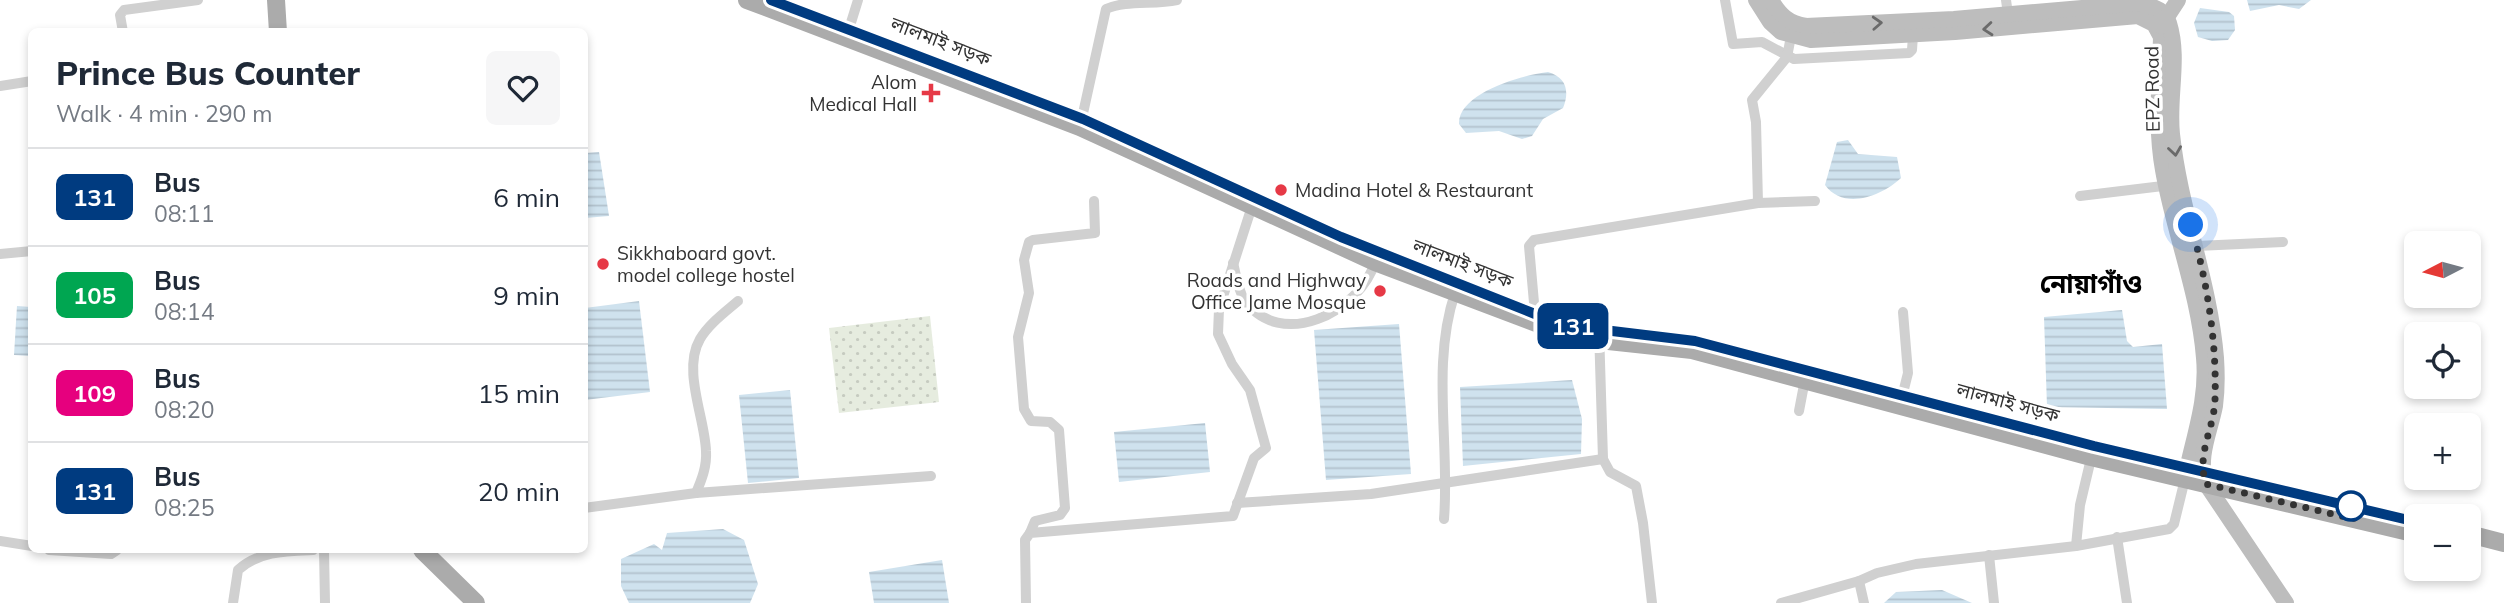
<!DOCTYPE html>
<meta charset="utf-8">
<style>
:root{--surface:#fff;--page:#f6f6f7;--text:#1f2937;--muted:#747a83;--line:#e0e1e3}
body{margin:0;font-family:Mulish,"Noto Sans Bengali",sans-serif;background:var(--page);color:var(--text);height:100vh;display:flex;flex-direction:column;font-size:26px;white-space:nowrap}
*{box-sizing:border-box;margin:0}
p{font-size:23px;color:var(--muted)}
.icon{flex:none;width:38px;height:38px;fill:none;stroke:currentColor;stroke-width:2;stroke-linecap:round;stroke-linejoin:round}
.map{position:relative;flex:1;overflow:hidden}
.panel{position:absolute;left:28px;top:28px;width:560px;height:525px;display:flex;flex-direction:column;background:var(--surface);border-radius:10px;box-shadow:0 4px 10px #0003}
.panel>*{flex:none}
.badge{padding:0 14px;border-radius:10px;font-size:24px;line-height:46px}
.needle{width:46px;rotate:264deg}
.controls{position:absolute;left:2404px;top:231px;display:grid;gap:14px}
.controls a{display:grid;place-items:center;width:77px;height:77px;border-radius:10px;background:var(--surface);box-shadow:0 4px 10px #0003;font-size:35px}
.you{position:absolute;width:35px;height:35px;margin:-18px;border:5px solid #fff;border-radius:50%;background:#1a73e8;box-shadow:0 0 0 10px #1a73e833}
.map>.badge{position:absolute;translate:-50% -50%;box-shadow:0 0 0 4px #fff}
.round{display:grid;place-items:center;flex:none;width:74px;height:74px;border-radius:10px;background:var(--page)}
.headline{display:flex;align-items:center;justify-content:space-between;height:119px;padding:0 28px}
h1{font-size:33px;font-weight:800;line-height:52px}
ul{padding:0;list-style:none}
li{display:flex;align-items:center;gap:21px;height:98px;padding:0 28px;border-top:2px solid var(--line)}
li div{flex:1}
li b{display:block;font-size:26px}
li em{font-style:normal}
li .badge{min-width:77px;font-weight:700;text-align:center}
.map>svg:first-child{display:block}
.park{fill:url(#park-dots)}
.water{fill:url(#water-rules)}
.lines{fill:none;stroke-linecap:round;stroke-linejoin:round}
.street{stroke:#d0d0d0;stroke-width:10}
.secondary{stroke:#bdbdbd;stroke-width:16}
.primary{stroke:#ababab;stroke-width:18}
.oneway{stroke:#6a6a6a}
.line-casing{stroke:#fff;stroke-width:16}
.line{stroke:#003b80;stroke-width:10}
.walk{stroke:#333;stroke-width:7;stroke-dasharray:0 12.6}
.poi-dot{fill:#e63946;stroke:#fff;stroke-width:2.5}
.stop-dot{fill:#fff;stroke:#003b80;stroke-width:3.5}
.labels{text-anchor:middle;stroke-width:7;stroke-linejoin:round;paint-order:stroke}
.street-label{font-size:19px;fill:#333;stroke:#fff}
.poi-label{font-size:19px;fill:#333;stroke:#fff;text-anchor:end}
.district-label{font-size:26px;font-weight:bold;fill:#000;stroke:#fff}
</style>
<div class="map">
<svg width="2504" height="603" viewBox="0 0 2504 603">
<defs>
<pattern id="park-dots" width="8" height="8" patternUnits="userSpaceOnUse" patternTransform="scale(1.75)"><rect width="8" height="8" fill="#e6ecdf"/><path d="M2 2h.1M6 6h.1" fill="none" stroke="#c6cbc0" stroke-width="1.8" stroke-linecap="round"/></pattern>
<pattern id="water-rules" width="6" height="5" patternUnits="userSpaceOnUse" patternTransform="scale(1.75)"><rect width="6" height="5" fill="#cfe2ee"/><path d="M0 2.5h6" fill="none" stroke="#b2c2cd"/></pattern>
</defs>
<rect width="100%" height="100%" fill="#fff"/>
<path class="park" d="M930,316L939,402L839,413L829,328Z"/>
<g class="water">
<path d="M2247,0H2311L2299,9L2279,5L2250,11Z"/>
<path d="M2200,8L2229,12L2234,16L2235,30L2228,40L2212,41L2198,37L2194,23Z"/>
<path d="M1548,72C1566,77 1570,91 1563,108L1543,119L1532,136L1522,139L1499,131L1466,133L1459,124C1458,93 1522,75 1548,72Z"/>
<path d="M1848,140L1858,154L1897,157L1901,178C1882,196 1844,211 1825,185L1837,142Z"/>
<path d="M599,152L609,216L585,218V153Z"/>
<path d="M639,301L650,392L585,400V308Z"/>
<path d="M17,306L31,307V356L14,355Z"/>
<path d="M2122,310L2127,341L2133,347L2162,344L2167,409L2047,407L2044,317Z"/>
<path d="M1399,324L1411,474L1326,480L1314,330Z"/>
<path d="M1572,380L1582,419L1581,454L1463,466L1460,387Z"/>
<path d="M790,390L799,478L748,483L739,395Z"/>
<path d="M1205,423L1210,472L1119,482L1114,432Z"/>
<path d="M723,529L744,540L758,584L750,603H629L621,586V559L654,544L662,550L667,533Z"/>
<path d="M942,560L949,603H874L869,572Z"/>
<path d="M1942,590L1972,603H1884L1896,592Z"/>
</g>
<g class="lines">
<g class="street">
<path d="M1725,0L1733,44L1762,42L1794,59L1909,53L1912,50L1913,35"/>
<path d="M2006,0L2008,14"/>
<path d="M849,29L858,0"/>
<path d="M123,32L120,15L124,10L198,0"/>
<path d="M0,86L32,81"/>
<path d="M1080,127L1106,9C1126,0 1154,5 1177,0"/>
<path d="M2080,196L2171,185"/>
<path d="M1758,203L1756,122L1752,100L1787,57L1792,31"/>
<path d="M2197,246L2283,242"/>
<path d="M0,254L32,251"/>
<path d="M1233,263C1236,274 1238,290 1244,299C1280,352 1360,312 1375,262"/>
<path d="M1535,314L1529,246L1534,240L1758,203L1815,201"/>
<path d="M1599,330L1603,459L1610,472L1636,486L1643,523L1652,603"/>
<path d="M1900,405L1908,373L1903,312"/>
<path d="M1799,411L1807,369"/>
<path d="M696,493C702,479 707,466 706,451C705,418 682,370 700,339C709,324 724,313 738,301"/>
<path d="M1237,503L1371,494L1603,459"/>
<path d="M584,508L696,493L931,476"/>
<path d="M1444,519C1450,445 1431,364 1455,293"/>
<path d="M1030,533L1035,521L1060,515L1065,508L1059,430L1050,422L1031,421L1024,409L1018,337L1029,293L1024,260L1029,242L1033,240L1095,233L1094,201"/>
<path d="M2117,537L2127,603"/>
<path d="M0,541L32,546"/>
<path d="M2076,546L2080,505L2094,446"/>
<path d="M49,550L111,554L117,550"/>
<path d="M324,550L325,603"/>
<path d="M1989,555L1994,603"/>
<path d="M233,603L238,570C259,551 286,551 313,550"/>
<path d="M1026,603L1025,540L1030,533L1233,516L1254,458L1266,448L1250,390L1232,364L1218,334L1219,309L1253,203"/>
<path d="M1781,603L1859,581"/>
<path d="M1864,603L1859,581L1877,573L1916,564L2076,546L2169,529L2174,524L2185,479"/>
</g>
<g class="secondary">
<path d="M1756,0L1770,22L1781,32L1811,40L1955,32L2138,16L2154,24L2161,37C2160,81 2155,127 2163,170C2174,233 2199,294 2204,358C2208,400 2193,438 2185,479"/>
<path d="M1771,0C1780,15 1788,23 1806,26L1954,19L2140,3C2153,7 2164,8 2169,23C2180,58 2168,97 2172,134C2180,210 2210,282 2216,358C2217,373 2217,391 2215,406C2210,432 2197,457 2206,484L2286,603"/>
<path d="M2161,26L2178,0"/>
</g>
<g class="primary">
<path d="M276,0L278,32"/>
<path d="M747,0L1080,127L1375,262L1560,332L1599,340L1692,350L2091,457L2417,534"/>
<path d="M2469,534L2504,543"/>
<path d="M422,550L476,603"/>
</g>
</g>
<defs><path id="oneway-chevron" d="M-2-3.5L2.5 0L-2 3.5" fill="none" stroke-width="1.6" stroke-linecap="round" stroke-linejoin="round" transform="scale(1.75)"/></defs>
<g class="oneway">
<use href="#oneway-chevron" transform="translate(1877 23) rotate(-3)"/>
<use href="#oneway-chevron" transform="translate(1988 29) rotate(175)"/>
<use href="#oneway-chevron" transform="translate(2175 151) rotate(82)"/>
</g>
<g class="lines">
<defs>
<path id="line" d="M771,0L1083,119L1341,237L1535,314L1579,327L1695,341L2094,446L2417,522"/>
</defs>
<use href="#line" class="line-casing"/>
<use href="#line" class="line"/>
<path class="walk" d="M2191,225C2207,281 2217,342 2215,400C2214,429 2196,454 2206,484L2354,519L2351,506"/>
</g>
<g class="poi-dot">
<path d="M927.5 82.5h7v7h7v7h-7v7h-7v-7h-7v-7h7z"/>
<circle cx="1281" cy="190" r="7"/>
<circle cx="603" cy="264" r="7"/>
<circle cx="1380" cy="291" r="7"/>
</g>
<circle class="stop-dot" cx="2351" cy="506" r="14"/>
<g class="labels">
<g class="street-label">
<text transform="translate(941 41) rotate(21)" y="7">লালমাই সড়ক</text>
<text transform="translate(2152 89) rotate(-91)" y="7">EPZ Road</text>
<text transform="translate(1463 263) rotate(21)" y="7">লালমাই সড়ক</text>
<text transform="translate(2008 402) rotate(15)" y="7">লালমাই সড়ক</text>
</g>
<g class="poi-label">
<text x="917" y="89">Alom<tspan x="917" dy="22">Medical Hall</tspan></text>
<text x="1295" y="197" text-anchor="start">Madina Hotel &amp; Restaurant</text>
<text x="617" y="260" text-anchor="start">Sikkhaboard govt.<tspan x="617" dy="22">model college hostel</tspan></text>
<text x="1366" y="287">Roads and Highway<tspan x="1366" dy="22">Office Jame Mosque</tspan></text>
</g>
<g class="district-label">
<text x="2091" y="293">নোয়াগাঁও</text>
</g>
</g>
</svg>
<div class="controls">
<a><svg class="needle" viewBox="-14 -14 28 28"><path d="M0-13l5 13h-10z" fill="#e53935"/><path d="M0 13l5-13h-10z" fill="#747a83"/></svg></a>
<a><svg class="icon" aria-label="locate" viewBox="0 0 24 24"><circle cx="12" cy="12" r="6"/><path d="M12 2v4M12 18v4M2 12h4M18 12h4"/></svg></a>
<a>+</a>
<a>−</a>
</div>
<div class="you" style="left:2191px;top:225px"></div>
<b class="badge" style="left:1573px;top:326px;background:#003b80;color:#fff">131</b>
<section class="panel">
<div class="headline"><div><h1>Prince Bus Counter</h1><p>Walk · 4 min · 290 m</p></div><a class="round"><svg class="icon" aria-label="heart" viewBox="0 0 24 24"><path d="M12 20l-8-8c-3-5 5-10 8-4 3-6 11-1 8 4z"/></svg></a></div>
<ul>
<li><span class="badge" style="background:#003b80;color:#fff">131</span><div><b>Bus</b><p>08:11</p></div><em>6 min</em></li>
<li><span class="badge" style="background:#00a651;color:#fff">105</span><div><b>Bus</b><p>08:14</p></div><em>9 min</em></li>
<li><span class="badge" style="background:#e6007e;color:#fff">109</span><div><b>Bus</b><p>08:20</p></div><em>15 min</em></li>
<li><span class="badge" style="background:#003b80;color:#fff">131</span><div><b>Bus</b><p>08:25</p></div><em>20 min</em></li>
</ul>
</section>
</div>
